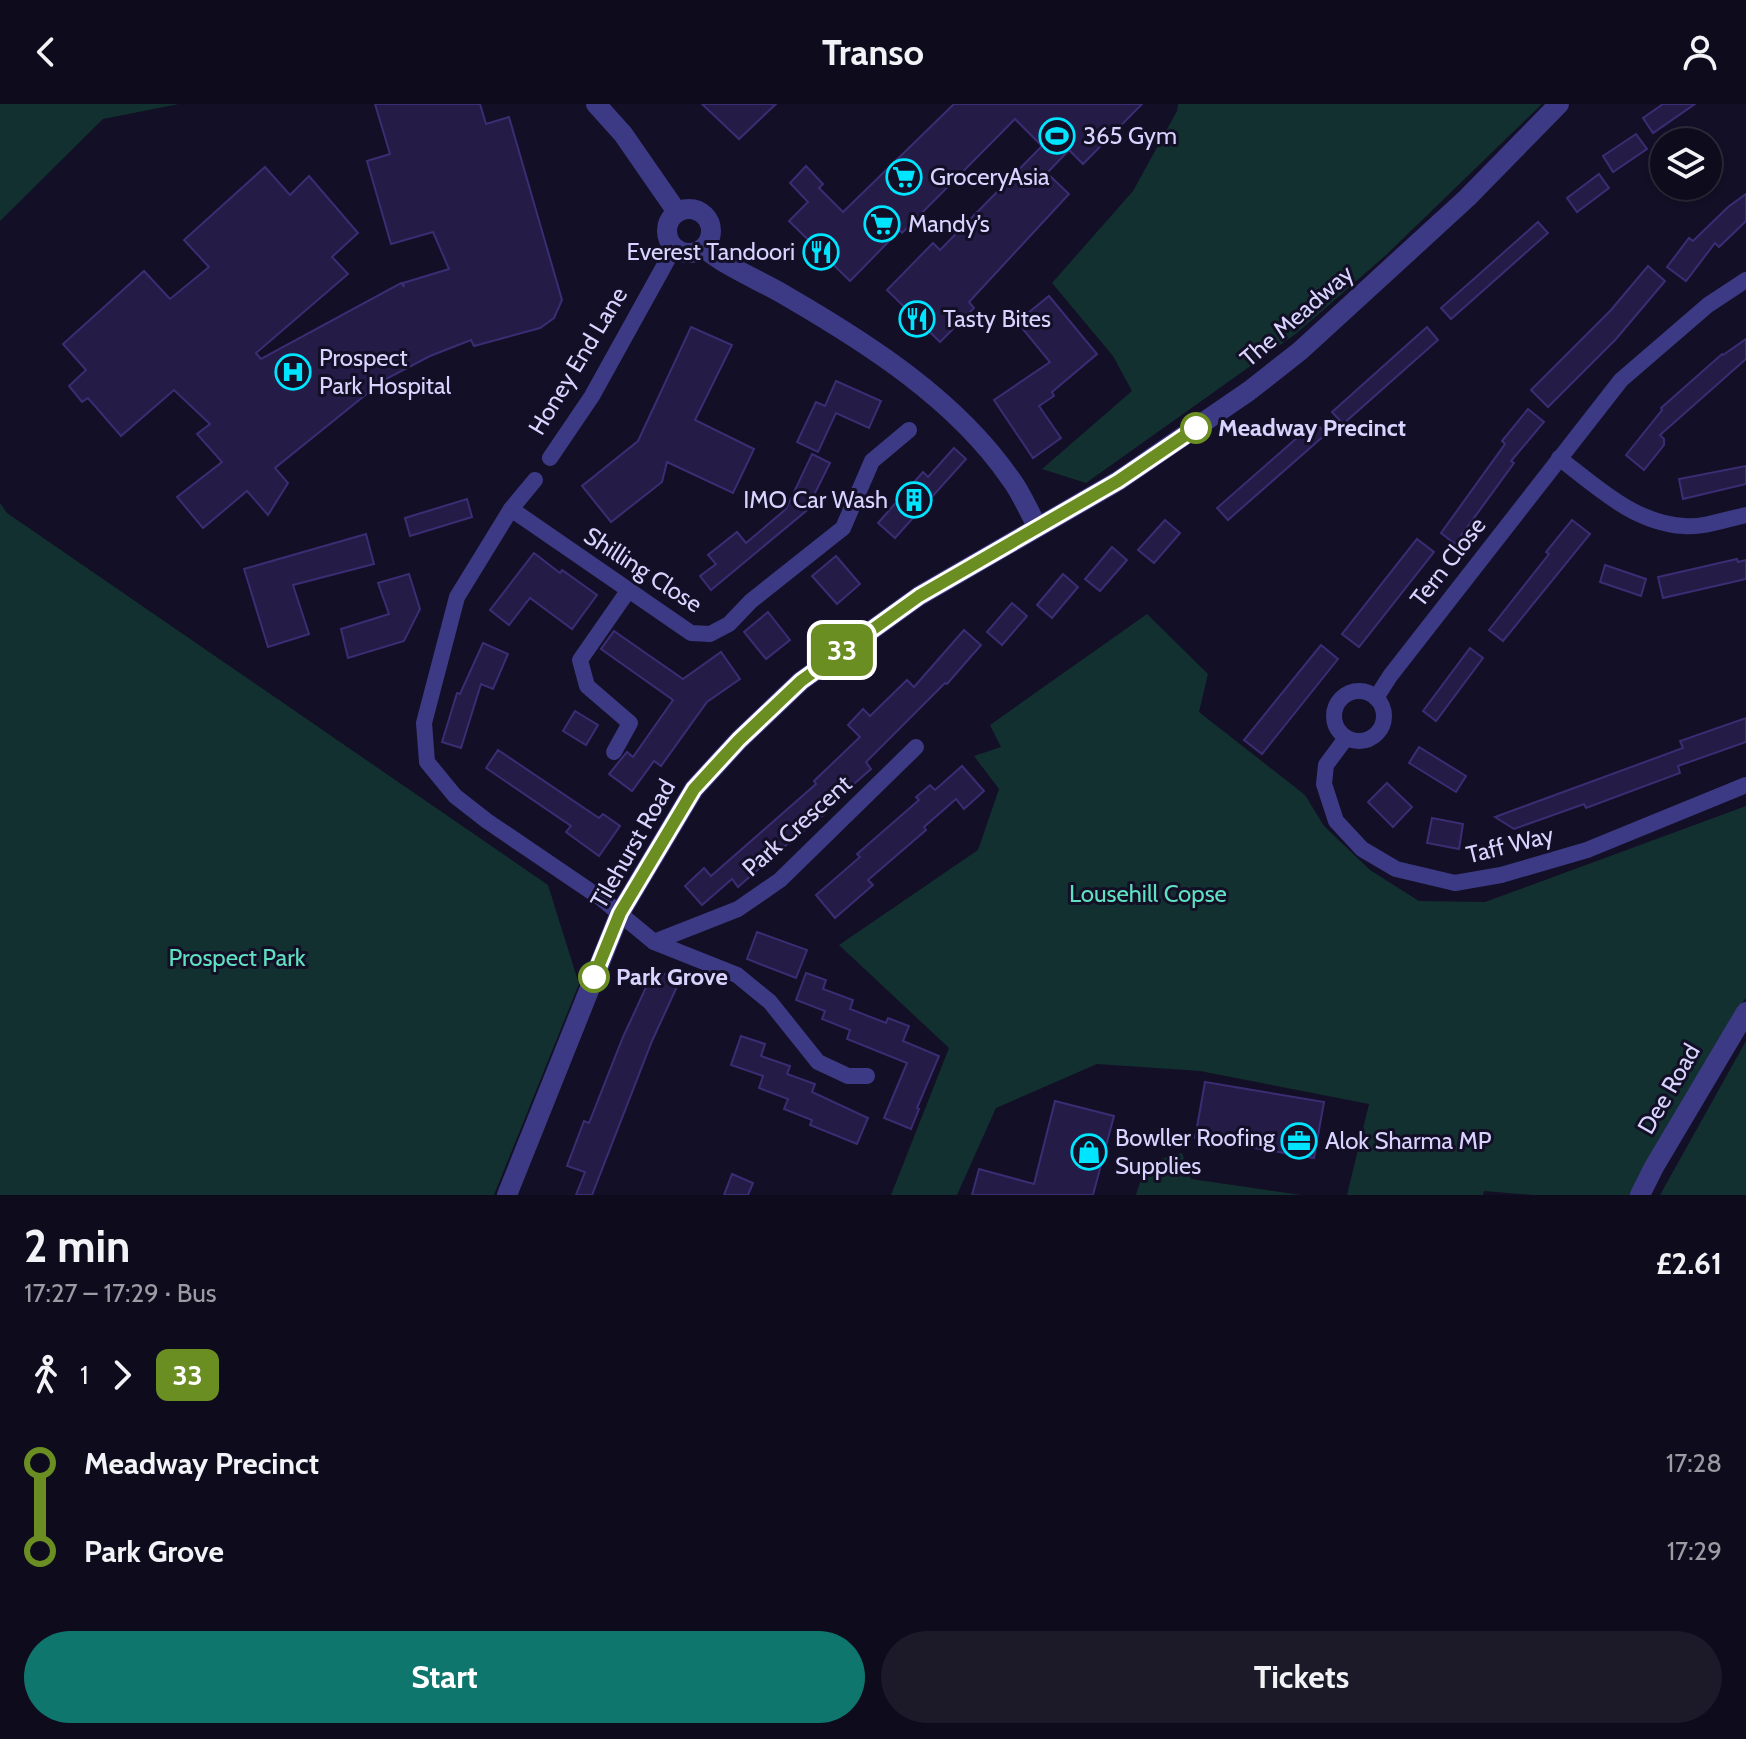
<!DOCTYPE html>
<meta charset="utf-8">
<style>
:root{--surface:#0e0b1c;--page:#1c1929;--text:#f1f3f6;--muted:#9b9ba3;--line:#2e2b3b;--accent:#0f766e}
body{margin:0;font-family:Cabin,sans-serif;background:var(--page);color:var(--text);height:100vh;display:flex;flex-direction:column;font-size:30px;white-space:nowrap}
*{box-sizing:border-box;margin:0}
p{font-size:26px;color:var(--muted)}
.icon{flex:none;width:44px;height:44px;fill:none;stroke:currentColor;stroke-width:2;stroke-linecap:round;stroke-linejoin:round}
.map{position:relative;height:1091px;overflow:hidden}
.details{display:flex;flex-direction:column;background:var(--surface);flex:1}
.details>*{flex:none}
.badge{padding:0 16px;border-radius:12px;font-size:28px;line-height:52px}
.buttons{position:absolute;left:1650px;top:24px;display:grid;gap:16px}
.buttons a{display:grid;place-items:center;width:72px;height:72px;border-radius:50%;background:var(--surface);box-shadow:0 2px 6px #0004,0 0 0 2px var(--line);font-size:40px}
.map>.badge{position:absolute;translate:-50% -50%;box-shadow:0 0 0 4px #fff}
.legs{display:flex;align-items:center;gap:12px;height:88px;padding:0 24px;font-size:26px}
.legs p{margin-inline-start:auto}
.headline{display:flex;align-items:center;justify-content:space-between;height:136px;padding:0 24px}
h1{font-size:44px;font-weight:800;line-height:60px}
.cta{display:flex;gap:16px;margin-top:auto;padding:16px 24px}
.cta a{flex:1;height:92px;border-radius:48px;background:var(--accent);color:#fff;font-size:32px;font-weight:800;line-height:92px;text-align:center}
.cta a+a{background:var(--page);color:var(--text)}
ul{padding:0 24px;list-style:none}
li{display:flex;align-items:center;gap:28px;height:88px;font-size:30px}
li i{display:grid;place-items:center;width:12px;height:100%;margin:0 10px;background:currentColor}
li i::after{content:'';width:20px;height:20px;margin:-10px;border:6px solid;border-radius:50%;background:var(--surface)}
li p{margin-inline-start:auto}
li:first-child i{background:linear-gradient(#0000 50%,currentColor 0)}
li:last-child i{background:linear-gradient(currentColor 50%,#0000 0)}
header{display:flex;justify-content:space-between;align-items:center;height:104px;padding:0 24px;background:var(--surface);font-size:36px;font-weight:800}
.map>svg:first-child{display:block}
.green{fill:#12302f}
.building{fill:#241b47;stroke:#3b2d73;stroke-width:2}
.lines{fill:none;stroke-linecap:round;stroke-linejoin:round}
.minor{stroke:#3d3a85;stroke-width:16}
.tertiary{stroke:#3d3a85;stroke-width:20}
.line-1-casing{stroke:#fff;stroke-width:18}
.line-1{stroke:#6b8e23;stroke-width:12}
.stop-1-dot{fill:#fff;stroke:#6b8e23;stroke-width:4}
.labels{text-anchor:middle;stroke-width:6;stroke-linejoin:round;paint-order:stroke}
.poi-label{font-size:24px;fill:#d9d4ff;stroke:#130f26;text-anchor:start}
.street-label{font-size:24px;fill:#d9d4ff;stroke:#130f26}
.stop-label{font-size:24px;font-weight:bold;fill:#d9d4ff;stroke:#130f26;text-anchor:start}
.park-label{font-size:24px;fill:#5fe0c0;stroke:#130f26}
</style>
<header><svg class="icon" aria-label="back" viewBox="0 0 24 24"><path d="M15 5l-7 7 7 7"/></svg>Transo<svg class="icon" aria-label="person" viewBox="0 0 24 24"><circle cx="12" cy="8" r="4"/><path d="M4 21q1-7 8-7t8 7"/></svg></header>
<div class="map">
<svg width="1746" height="1091" viewBox="0 0 1746 1091">
<rect width="100%" height="100%" fill="#130f26"/>
<g class="green">
<path d="M0,0H179L103,15L0,117Z"/>
<path d="M1178,0H1542L1386,151L1297,229L1086,379L1042,365L1132,287L1113,252L1052,179L1133,87L1177,7Z"/>
<path d="M0,399L7,409L548,781L579,880L494,1091H0Z"/>
<path d="M1147,510L1208,570L1199,608L1305,691L1324,722L1370,766L1419,797L1485,798L1746,702V894L1734,909L1635,1091H1533L1484,1087L1483,1091H1347L1369,1000L1200,967L1097,960L996,1004L957,1091H891L949,944L839,841L978,746L999,685L974,652L1001,643L990,621Z"/>
<path d="M1746,937V1091H1660Z"/>
<path d="M1182,1049L1191,1075L1301,1091H1136C1145,1061 1152,1056 1182,1049Z"/>
</g>
<g class="building">
<path d="M375,0H480L486,20L509,13L562,196L554,214L540,224L474,242L471,236L430,252L384,276L275,364L288,379L268,411L247,387L203,424L177,393L222,358L197,330L210,320L174,286L121,332L88,294L82,298L69,282L86,266L63,240L144,167L170,195L209,163L184,136L265,63L290,91L309,72L358,129L332,153L348,170L256,249L261,255L401,179L404,183L403,179L449,165L433,128L391,140L367,57L390,50Z"/>
<path d="M702,0H776L739,35Z"/>
<path d="M954,0H1142L1083,60L1069,46L1047,69L1069,90L969,198L974,204L940,238L887,186L933,139L940,146L1042,42L1015,15L902,129L900,126L850,177L789,117L808,98L790,79L806,62L823,80L819,84L843,108Z"/>
<path d="M1663,0H1695L1653,29L1643,14Z"/>
<path d="M1636,30L1647,45L1613,68L1603,52Z"/>
<path d="M1599,70L1609,84L1577,108L1567,94Z"/>
<path d="M1746,90V117L1719,143L1715,139L1686,177L1667,163L1689,134L1693,137L1728,103Z"/>
<path d="M1538,118L1548,129L1451,215L1441,204Z"/>
<path d="M1648,162L1665,177L1616,235L1548,303L1531,286L1611,206Z"/>
<path d="M1049,192L1097,250L1052,288L1054,292L1039,302L1061,334L1033,354L994,296L1050,258L1017,218Z"/>
<path d="M691,223L732,241L695,316L754,345L733,389L667,358L662,378L611,418L582,382L638,337Z"/>
<path d="M1427,223L1438,236L1343,320L1332,308Z"/>
<path d="M1746,235V255L1660,331L1664,335V341L1644,366L1626,351L1662,306L1661,304L1722,250L1723,251Z"/>
<path d="M836,277L881,297L869,324L836,309L818,348L797,338L816,298L825,302Z"/>
<path d="M1528,305L1544,318L1511,357L1514,359L1455,440L1441,429L1505,340L1502,337Z"/>
<path d="M1315,318L1326,330L1228,416L1217,404Z"/>
<path d="M954,344L966,355L895,434L878,419L923,368L928,373Z"/>
<path d="M812,350L830,359L806,407L711,486L700,472L716,460L708,451L737,428L746,439L786,405Z"/>
<path d="M1746,362V380L1683,395L1679,375Z"/>
<path d="M467,395L472,413L410,432L405,414Z"/>
<path d="M1165,416L1180,429L1154,459L1138,446Z"/>
<path d="M1572,416L1590,430L1503,537L1489,526L1549,450L1546,448Z"/>
<path d="M366,430L374,460L293,481L309,530L268,543L244,465Z"/>
<path d="M1417,435L1434,448L1359,543L1342,530Z"/>
<path d="M1112,443L1127,456L1100,487L1085,475Z"/>
<path d="M534,449L560,469L562,466L597,491L572,525L530,494L509,521L490,506Z"/>
<path d="M836,452L860,480L837,500L812,472Z"/>
<path d="M1737,455L1738,458L1746,456V475L1663,494L1658,473Z"/>
<path d="M1605,461L1646,475L1641,492L1600,478Z"/>
<path d="M409,470L420,505L404,537L348,554L341,525L389,510L378,479Z"/>
<path d="M1063,470L1078,483L1052,514L1037,501Z"/>
<path d="M1012,499L1027,512L1002,541L987,528Z"/>
<path d="M768,508L790,536L766,555L744,528Z"/>
<path d="M964,526L981,541L947,580L945,579L866,658L871,665L825,705L827,708L779,747L763,764L762,762L738,783L732,775L702,801L685,782L704,764L711,772L816,680L814,677L860,633L848,621L863,605L870,612L907,576L914,583Z"/>
<path d="M614,527L683,575L721,548L740,575L707,598L661,662L654,657L632,687L609,670L627,648L633,653L673,596L601,545Z"/>
<path d="M483,539L508,550L493,585L481,580L461,644L442,638L457,589L460,590Z"/>
<path d="M1321,541L1338,555L1262,650L1244,636Z"/>
<path d="M1470,544L1483,554L1436,617L1423,607Z"/>
<path d="M575,607L598,621L586,641L563,627Z"/>
<path d="M1746,614V638L1678,662L1680,669L1586,704L1584,700L1514,725L1495,713L1683,644L1680,637Z"/>
<path d="M1419,643L1466,672L1456,688L1409,659Z"/>
<path d="M498,646L599,714L603,710L620,722L599,752L566,728L571,722L486,664Z"/>
<path d="M962,662L984,687L964,705L956,695L924,723L926,726L868,776L873,781L835,814L816,791L860,753L857,750L919,696L916,693L930,681L935,686Z"/>
<path d="M1387,679L1412,703L1393,723L1368,698Z"/>
<path d="M1432,714L1463,720L1459,745L1427,739Z"/>
<path d="M757,828L807,846L796,874L747,855Z"/>
<path d="M654,866L680,876L652,937L592,1091H576L585,1068L567,1062L584,1017L589,1019L623,933Z"/>
<path d="M806,869L826,876L823,885L853,896L850,905L886,919L888,914L909,922L903,937L939,952L917,1004L919,1005L911,1025L884,1014L907,959L847,935L850,926L822,915L825,907L796,896Z"/>
<path d="M741,932L765,940L761,952L790,962L787,970L815,980L812,988L868,1014L857,1040L810,1021L812,1016L784,1005L788,995L759,984L763,972L731,961Z"/>
<path d="M1205,978L1324,998L1314,1054L1195,1034Z"/>
<path d="M1055,997L1114,1012L1093,1091H972L979,1065L1034,1080Z"/>
<path d="M732,1070L753,1079L748,1091H724Z"/>
</g>
<g class="lines">
<g class="minor">
<path d="M550,354L592,292L674,144"/>
<path d="M1559,354C1597,383 1634,419 1684,422C1703,424 1727,415 1746,411"/>
<path d="M535,376L511,405L457,493L424,619L427,658L455,692L487,717L602,795L654,838L737,871L770,898L818,958L848,972H867"/>
<path d="M511,405L691,529L710,530L729,520L751,497L843,424L872,357L909,326"/>
<circle cx="1359" cy="612" r="25"/>
<path d="M1376,594L1390,572L1621,276L1708,201L1746,176"/>
<path d="M1346,634L1326,661L1324,680L1336,717L1362,745L1396,765L1455,779L1501,771L1587,746L1746,681"/>
<path d="M614,648L630,619L587,582L580,556L628,487"/>
<path d="M654,838L738,805L780,776L916,643"/>
</g>
<g class="tertiary">
<path d="M596,0L623,30L677,108"/>
<circle cx="689" cy="127" r="22"/>
<path d="M704,144C729,165 760,176 788,193C869,240 956,296 1010,374C1021,388 1028,406 1037,422"/>
<path d="M507,1091L620,809L694,685L739,636L801,577L919,492L1118,377L1249,287L1300,247L1467,94L1559,0"/>
<path d="M1640,1091L1654,1063L1746,908"/>
</g>
</g>
<g class="lines">
<defs>
<path id="line-1" d="M594,873L620,809L694,685L739,636L801,577L919,492L1118,377L1196,324"/>
</defs>
<use href="#line-1" class="line-1-casing"/>
<use href="#line-1" class="line-1"/>
</g>
<defs>
<symbol id="stadium-ring" viewBox="-11 -11 22 22"><circle r="9.5" fill="#130f26" stroke="#00e5ff" stroke-width="1.5"/><path d="M0-5a6.5 5 0 1 0 0 10a6.5 5 0 1 0 0-10ZM-3.5-1.8h7v3.6h-7Z" fill="#00e5ff"/></symbol>
<symbol id="supermarket-ring" viewBox="-11 -11 22 22"><circle r="9.5" fill="#130f26" stroke="#00e5ff" stroke-width="1.5"/><path d="M-6-5.5h2.5l.6 2H6L4.5 2H-2.5L-4.4-4H-6ZM-1.5 3.2a1.3 1.3 0 1 0 .1 0ZM3 3.2a1.3 1.3 0 1 0 .1 0Z" fill="#00e5ff"/></symbol>
<symbol id="restaurant-ring" viewBox="-11 -11 22 22"><circle r="9.5" fill="#130f26" stroke="#00e5ff" stroke-width="1.5"/><path d="M-5-6h1v4h1v-4h1v4h1v-4h1v5L-1.5 .5V6h-2V.5L-5-1ZM5-6V6H3V1.5H1.5Q1.5-4 5-6Z" fill="#00e5ff"/></symbol>
<symbol id="hospital-ring" viewBox="-11 -11 22 22"><circle r="9.5" fill="#130f26" stroke="#00e5ff" stroke-width="1.5"/><path d="M-5-5h3v3.5h4V-5h3V5h-3V1.5h-4V5h-3Z" fill="#00e5ff"/></symbol>
<symbol id="building-ring" viewBox="-11 -11 22 22"><circle r="9.5" fill="#130f26" stroke="#00e5ff" stroke-width="1.5"/><path d="M-4-6H4V6H1V3H-1V6H-4ZM-2.5-4.3h1.7v1.8h-1.7ZM.8-4.3h1.7v1.8H.8ZM-2.5-1h1.7V.8h-1.7ZM.8-1h1.7V.8H.8Z" fill="#00e5ff"/></symbol>
<symbol id="office-ring" viewBox="-11 -11 22 22"><circle r="9.5" fill="#130f26" stroke="#00e5ff" stroke-width="1.5"/><path d="M-6-3h4V-5.5h4V-3h4V5H-6ZM-1-4.5V-3h2v-1.5ZM-6 0V1H6V0Z" fill="#00e5ff"/></symbol>
<symbol id="shop-ring" viewBox="-11 -11 22 22"><circle r="9.5" fill="#130f26" stroke="#00e5ff" stroke-width="1.5"/><path d="M-5-2.5h2.3a2.7 3.5 0 0 1 5.4 0H5L5.5 6h-11ZM-1.5-2.5h3a1.5 2.3 0 0 0-3 0Z" fill="#00e5ff"/></symbol>
</defs>
<g fill-rule="evenodd">
<use href="#stadium-ring" x="1037" y="12" width="40" height="40"/>
<use href="#supermarket-ring" x="884" y="53" width="40" height="40"/>
<use href="#supermarket-ring" x="862" y="100" width="40" height="40"/>
<use href="#restaurant-ring" x="801" y="128" width="40" height="40"/>
<use href="#restaurant-ring" x="897" y="195" width="40" height="40"/>
<use href="#hospital-ring" x="273" y="248" width="40" height="40"/>
<use href="#building-ring" x="894" y="376" width="40" height="40"/>
<use href="#office-ring" x="1279" y="1017" width="40" height="40"/>
<use href="#shop-ring" x="1069" y="1028" width="40" height="40"/>
</g>
<g class="stop-1-dot">
<circle cx="1196" cy="324" r="14"/>
<circle cx="594" cy="873" r="14"/>
</g>
<g class="labels">
<g class="poi-label">
<text x="1083" y="40">365 Gym</text>
<text x="930" y="81">GroceryAsia</text>
<text x="908" y="128">Mandy’s</text>
<text x="795" y="156" text-anchor="end">Everest Tandoori</text>
<text x="943" y="223">Tasty Bites</text>
<text x="319" y="262">Prospect<tspan x="319" dy="28">Park Hospital</tspan></text>
<text x="888" y="404" text-anchor="end">IMO Car Wash</text>
<text x="1115" y="1042">Bowller Roofing<tspan x="1115" dy="28">Supplies</tspan></text>
<text x="1325" y="1045">Alok Sharma MP</text>
</g>
<g class="street-label">
<text transform="translate(1297 212) rotate(-41)" y="8">The Meadway</text>
<text transform="translate(578 257) rotate(-59)" y="8">Honey End Lane</text>
<text transform="translate(1448 458) rotate(-52)" y="8">Tern Close</text>
<text transform="translate(643 466) rotate(33)" y="8">Shilling Close</text>
<text transform="translate(797 722) rotate(-42)" y="8">Park Crescent</text>
<text transform="translate(633 740) rotate(-60)" y="8">Tilehurst Road</text>
<text transform="translate(1510 741) rotate(-14)" y="8">Taff Way</text>
<text transform="translate(1669 985) rotate(-60)" y="8">Dee Road</text>
</g>
<g class="stop-label">
<text x="1218" y="332">Meadway Precinct</text>
<text x="616" y="881">Park Grove</text>
</g>
<g class="park-label">
<text x="1148" y="798">Lousehill Copse</text>
<text x="237" y="862">Prospect Park</text>
</g>
</g>
</svg>
<div class="buttons">
<a><svg class="icon" aria-label="layers" viewBox="0 0 24 24"><path d="M12 4l9 5-9 5-9-5zM3 14l9 5 9-5"/></svg></a>
</div>
<b class="badge" style="left:842px;top:546px;background:#6b8e23;color:#fff">33</b>
</div>
<section class="details">
<div class="headline"><div><h1>2 min</h1><p>17:27 – 17:29 · Bus</p></div><b>£2.61</b></div>
<div class="legs"><svg class="icon" aria-label="walk" viewBox="0 0 24 24"><circle cx="13" cy="4" r="2"/><path d="M13 8l-2 6 4 7M11 14l-3 7M7 12l3-4h3l4 4"/></svg>1<svg class="icon" aria-label="forward" viewBox="0 0 24 24"><path d="M9 5l7 7-7 7"/></svg><b class="badge" style="background:#6b8e23;color:#fff">33</b></div>
<ul>
<li><i style="color:#6b8e23"></i><b>Meadway Precinct</b><p>17:28</p></li>
<li><i style="color:#6b8e23"></i><b>Park Grove</b><p>17:29</p></li>
</ul>
<div class="cta"><a>Start</a><a>Tickets</a></div>
</section>
